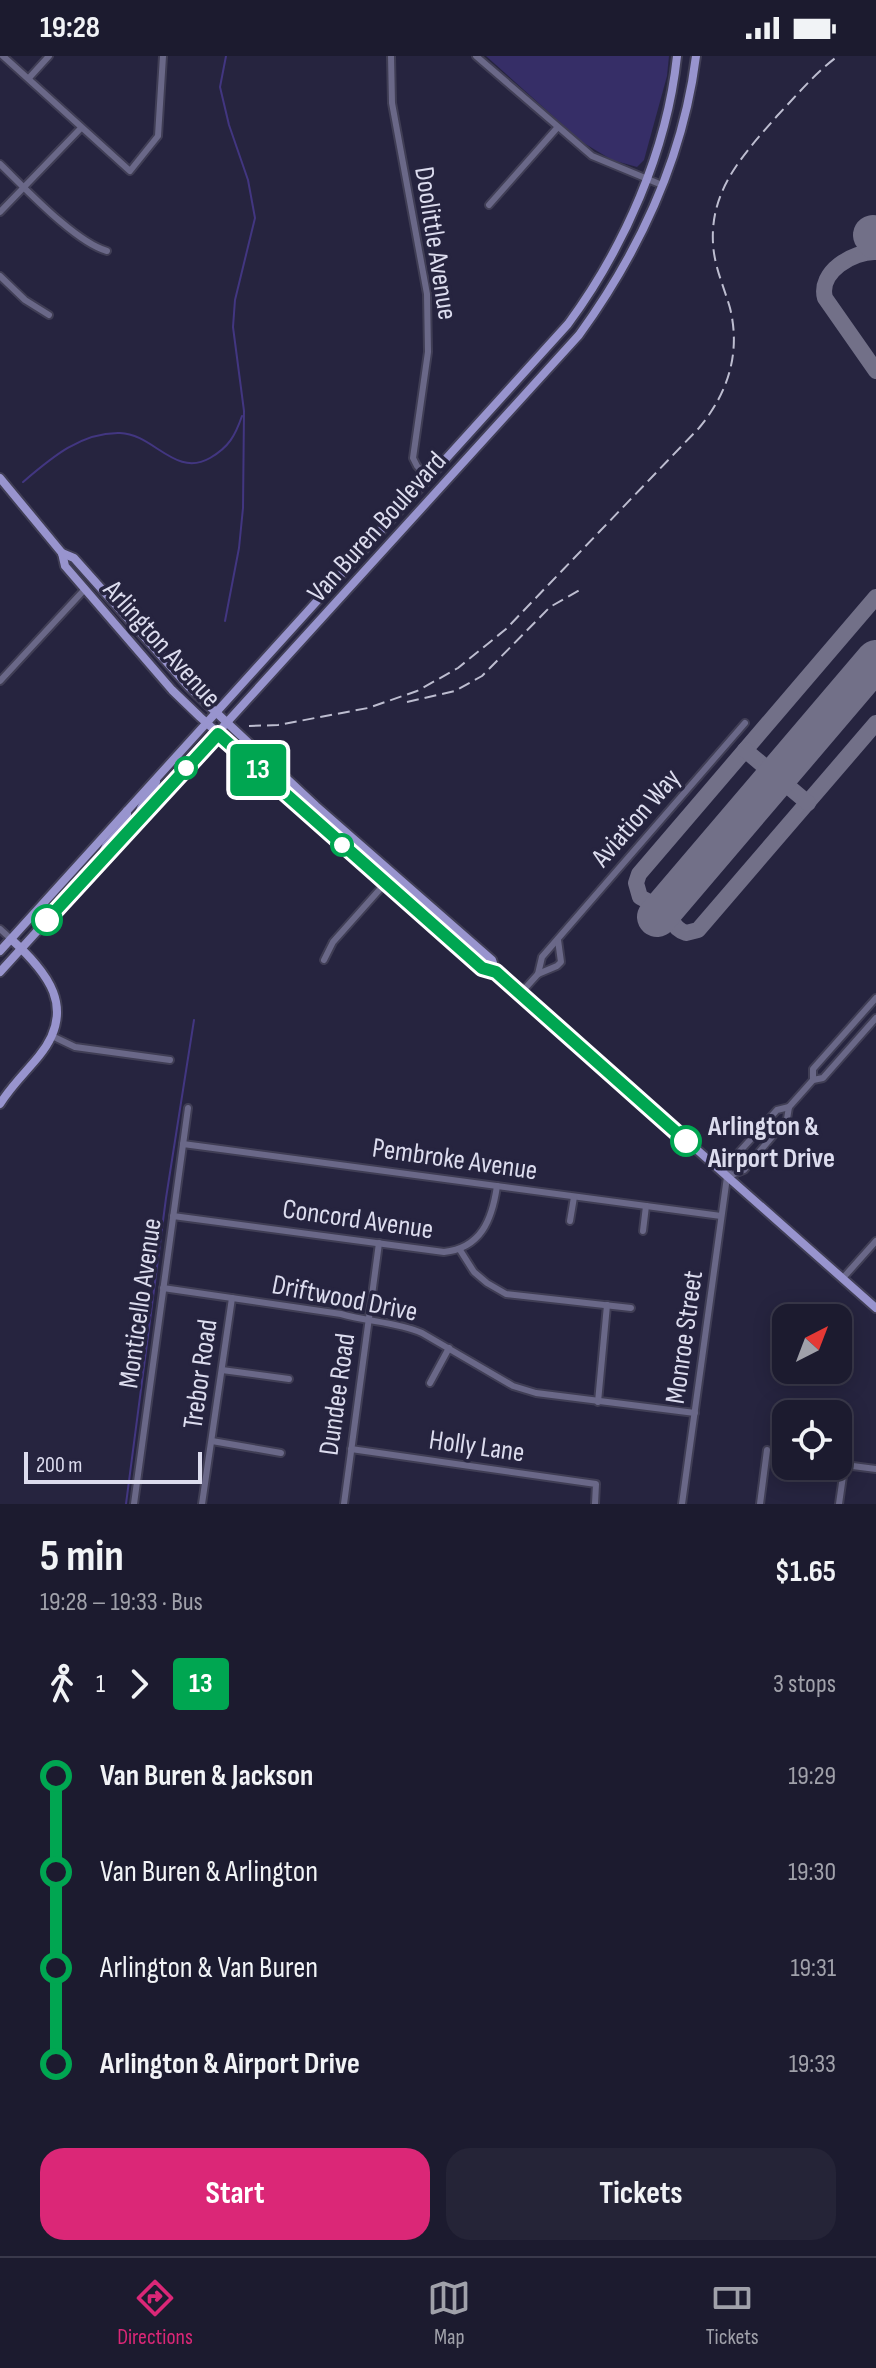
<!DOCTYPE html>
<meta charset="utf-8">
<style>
:root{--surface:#1c1b2f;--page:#252437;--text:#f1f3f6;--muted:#a0a1aa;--line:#3a394b;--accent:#db2777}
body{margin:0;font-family:"Sofia Sans Condensed",sans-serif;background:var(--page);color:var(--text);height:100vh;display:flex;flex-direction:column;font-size:30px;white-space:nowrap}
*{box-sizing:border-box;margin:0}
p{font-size:26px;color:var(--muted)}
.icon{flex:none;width:44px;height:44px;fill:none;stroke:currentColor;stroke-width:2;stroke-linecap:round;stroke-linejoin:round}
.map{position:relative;height:1448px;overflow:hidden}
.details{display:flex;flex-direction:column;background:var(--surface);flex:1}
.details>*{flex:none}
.badge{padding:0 16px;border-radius:6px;font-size:28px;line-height:52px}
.needle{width:52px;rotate:42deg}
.fabs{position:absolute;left:772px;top:1248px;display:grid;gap:16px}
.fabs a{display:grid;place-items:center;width:80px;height:80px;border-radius:16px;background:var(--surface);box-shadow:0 4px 20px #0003,0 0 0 2px var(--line);font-size:40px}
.scale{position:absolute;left:24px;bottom:20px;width:178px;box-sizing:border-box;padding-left:8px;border:4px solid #dcdcee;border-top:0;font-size:22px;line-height:28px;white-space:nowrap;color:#dcdcee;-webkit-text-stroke:6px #26243f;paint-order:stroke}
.map>.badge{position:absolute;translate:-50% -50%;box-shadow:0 0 0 4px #fff}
.legs{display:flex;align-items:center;gap:12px;height:88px;padding:0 40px;font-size:26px}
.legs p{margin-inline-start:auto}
.head{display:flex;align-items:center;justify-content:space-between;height:136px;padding:0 40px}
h1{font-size:44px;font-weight:700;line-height:60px}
.action{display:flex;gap:16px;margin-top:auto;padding:16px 40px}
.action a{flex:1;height:92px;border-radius:24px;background:var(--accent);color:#fff;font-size:32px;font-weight:700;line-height:92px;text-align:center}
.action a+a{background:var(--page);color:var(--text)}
ul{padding:0 40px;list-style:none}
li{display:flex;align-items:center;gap:28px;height:96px;font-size:30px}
li i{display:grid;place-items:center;width:12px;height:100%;margin:0 10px;background:currentColor}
li i::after{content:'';width:20px;height:20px;margin:-10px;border:6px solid;border-radius:50%;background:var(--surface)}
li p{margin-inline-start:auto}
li:first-child i{background:linear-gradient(#0000 50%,currentColor 0)}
li:last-child i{background:linear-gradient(currentColor 50%,#0000 0)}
.status{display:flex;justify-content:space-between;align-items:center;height:56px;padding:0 40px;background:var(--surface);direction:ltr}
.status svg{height:22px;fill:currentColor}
.dock{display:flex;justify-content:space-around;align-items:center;height:112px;border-top:2px solid var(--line);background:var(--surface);font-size:22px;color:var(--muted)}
.dock a{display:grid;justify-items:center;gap:4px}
.dock .active{color:var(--accent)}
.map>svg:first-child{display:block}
.green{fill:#362e67}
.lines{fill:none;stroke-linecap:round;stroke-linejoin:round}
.stream{stroke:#423681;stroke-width:2}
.taxiway{stroke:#727088;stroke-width:16}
.runway{stroke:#727088;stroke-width:40}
.minor-casing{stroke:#403e55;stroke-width:10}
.major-casing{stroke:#403e55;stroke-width:12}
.minor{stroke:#6a6888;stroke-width:6}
.major{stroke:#9894ce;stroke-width:8}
.rail{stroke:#bdbdd0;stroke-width:2;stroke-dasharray:12 6;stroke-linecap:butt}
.line-1-casing{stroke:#fff;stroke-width:18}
.line-1{stroke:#00a651;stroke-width:12}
.stop-1-dot{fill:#fff;stroke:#00a651;stroke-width:4}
.labels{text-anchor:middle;stroke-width:7;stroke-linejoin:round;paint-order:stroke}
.street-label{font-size:28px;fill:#dcdcee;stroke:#26243f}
.stop-label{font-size:28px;font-weight:bold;fill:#dcdcee;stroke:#26243f;text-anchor:start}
</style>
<div class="status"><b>19:28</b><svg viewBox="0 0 49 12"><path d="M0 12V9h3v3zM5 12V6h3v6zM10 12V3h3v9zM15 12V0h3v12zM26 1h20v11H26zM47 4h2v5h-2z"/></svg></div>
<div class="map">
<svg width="876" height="1448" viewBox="0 0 876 1448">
<rect width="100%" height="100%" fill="#26243f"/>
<path class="green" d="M486,0H669L667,20L644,104L637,111L612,104L582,86Z"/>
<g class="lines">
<g class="stream">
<path d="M23,426C51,402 81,376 120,377C154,378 175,422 210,402C229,391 235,380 242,360"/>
<path d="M225,565L239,492L243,452L244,355L233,271L235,244L255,162L248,124L229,69L220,31L226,0"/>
<path d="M126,1448L166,1142L194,964"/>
</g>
<g class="taxiway">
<path d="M876,196C853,195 818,216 825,242L876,315"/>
<path d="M876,541L639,818L636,827L640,841L653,848L672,843C671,858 669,871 686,877L698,874L876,667"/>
<path d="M745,694L808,747"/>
</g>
<g class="runway">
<path d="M873,179L876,183"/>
<path d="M657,861L876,604"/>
</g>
<defs>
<g id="minor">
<path d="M3,0L130,115L158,80L163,0"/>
<path d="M391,0L392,47L427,238L428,296L413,402L417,410L430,423"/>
<path d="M476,0L592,100L662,129"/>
<path d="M29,22L49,0"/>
<path d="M0,108C25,132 75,186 107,195"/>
<path d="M489,149L557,72"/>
<path d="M0,156L81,72"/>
<path d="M0,220L25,244L49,259"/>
<path d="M0,625L85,533"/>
<path d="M0,873L11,883"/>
<path d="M324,904L333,886L389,823"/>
<path d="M538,918L542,901L745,667"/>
<path d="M520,938L538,918L557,910L561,906L558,884"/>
<path d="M52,980L75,991L170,1004"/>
<path d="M813,1024V1013L876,942"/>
<path d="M183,1088L721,1160"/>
<path d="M727,1121L744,1114L787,1063L789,1051L813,1024L823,1022L876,962"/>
<path d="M173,1160L444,1196C481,1192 492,1164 497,1130"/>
<path d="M570,1165L574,1141"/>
<path d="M643,1175L646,1150"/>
<path d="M460,1194L474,1216L487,1227L506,1238L631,1252"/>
<path d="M843,1222L876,1185"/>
<path d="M163,1232L341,1258C369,1266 397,1266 422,1277L513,1330L536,1337L695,1357"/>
<path d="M222,1314L289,1323"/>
<path d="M430,1327L449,1292"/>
<path d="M598,1346L607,1249"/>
<path d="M212,1385L281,1397"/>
<path d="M351,1393L596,1428L595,1448"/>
<path d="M845,1409L876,1413"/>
<path d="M134,1448L188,1052"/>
<path d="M202,1448L232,1242"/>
<path d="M344,1448L379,1187"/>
<path d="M682,1448L727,1121L732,1104L777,1054L789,1051"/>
<path d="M760,1448L767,1394"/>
<path d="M839,1448L849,1378"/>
</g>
<g id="major">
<path d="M0,422L62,497L65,510L172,634L200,661L482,912L496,916L876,1252"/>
<path d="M62,497L74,502L189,631L316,750L492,904L496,916"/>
<path d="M138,763C139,748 152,740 156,726"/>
<path d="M101,802L106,790L127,766V755"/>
<path d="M0,895L568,268C624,192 667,95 677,0"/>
<path d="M0,916L579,279C639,196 683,103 696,0"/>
<path d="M0,1048C11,1030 26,1016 39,1000C78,952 47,916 11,883"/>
</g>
</defs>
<use href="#minor" class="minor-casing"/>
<use href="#major" class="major-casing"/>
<use href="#minor" class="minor"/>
<use href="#major" class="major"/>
<g class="rail">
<path d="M407,646L455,635L482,620L550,551L583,532"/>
<path d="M249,670L278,669L368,652L417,635L458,612L506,573L699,372C728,337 741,297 730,252C724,231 714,210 713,187C710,133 744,98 777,60C797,39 815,17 838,0"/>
</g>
</g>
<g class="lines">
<defs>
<path id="line-1" d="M47,864L218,678L482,912L496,916L686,1085"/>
</defs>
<use href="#line-1" class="line-1-casing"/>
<use href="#line-1" class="line-1"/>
</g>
<g class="stop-1-dot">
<circle cx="186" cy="712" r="10"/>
<circle cx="342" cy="789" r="10"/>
<circle cx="47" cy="864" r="14"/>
<circle cx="686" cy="1085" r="14"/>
</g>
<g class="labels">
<g class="street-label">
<text transform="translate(437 187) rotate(81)" y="10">Doolittle Avenue</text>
<text transform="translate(376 470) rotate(-48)" y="10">Van Buren Boulevard</text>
<text transform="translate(163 587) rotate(48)" y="10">Arlington Avenue</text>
<text transform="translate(635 761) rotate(-49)" y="10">Aviation Way</text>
<text transform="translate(455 1102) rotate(8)" y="10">Pembroke Avenue</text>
<text transform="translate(358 1162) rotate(8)" y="10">Concord Avenue</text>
<text transform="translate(345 1241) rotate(11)" y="10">Driftwood Drive</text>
<text transform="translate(139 1247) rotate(-82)" y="10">Monticello Avenue</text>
<text transform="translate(683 1281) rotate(-82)" y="10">Monroe Street</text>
<text transform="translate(199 1318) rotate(-82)" y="10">Trebor Road</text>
<text transform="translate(336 1338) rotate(-82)" y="10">Dundee Road</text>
<text transform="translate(477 1389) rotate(8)" y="10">Holly Lane</text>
</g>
<g class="stop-label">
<text x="708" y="1079">Arlington &amp;<tspan x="708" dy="32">Airport Drive</tspan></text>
</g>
</g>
</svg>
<div class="fabs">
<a><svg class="needle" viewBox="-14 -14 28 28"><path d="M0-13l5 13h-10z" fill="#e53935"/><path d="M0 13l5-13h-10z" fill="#a0a1aa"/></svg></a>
<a><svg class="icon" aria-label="locate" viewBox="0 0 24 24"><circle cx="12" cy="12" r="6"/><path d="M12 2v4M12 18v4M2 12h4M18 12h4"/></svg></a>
</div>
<div class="scale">200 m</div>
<b class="badge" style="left:258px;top:714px;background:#00a651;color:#fff">13</b>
</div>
<section class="details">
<div class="head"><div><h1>5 min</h1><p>19:28 – 19:33 · Bus</p></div><b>$1.65</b></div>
<div class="legs"><svg class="icon" aria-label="walk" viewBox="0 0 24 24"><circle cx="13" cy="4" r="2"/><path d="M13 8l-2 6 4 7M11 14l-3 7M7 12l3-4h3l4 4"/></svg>1<svg class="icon" aria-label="forward" viewBox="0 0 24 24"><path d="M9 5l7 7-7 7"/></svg><b class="badge" style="background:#00a651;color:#fff">13</b><p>3 stops</p></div>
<ul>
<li><i style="color:#00a651"></i><b>Van Buren &amp; Jackson</b><p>19:29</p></li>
<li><i style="color:#00a651"></i><span>Van Buren &amp; Arlington</span><p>19:30</p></li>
<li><i style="color:#00a651"></i><span>Arlington &amp; Van Buren</span><p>19:31</p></li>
<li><i style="color:#00a651"></i><b>Arlington &amp; Airport Drive</b><p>19:33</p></li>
</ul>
<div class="action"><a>Start</a><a>Tickets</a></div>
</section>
<nav class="dock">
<a class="active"><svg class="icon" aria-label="directions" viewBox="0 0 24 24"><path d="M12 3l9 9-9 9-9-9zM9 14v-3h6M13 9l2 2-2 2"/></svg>Directions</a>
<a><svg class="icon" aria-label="map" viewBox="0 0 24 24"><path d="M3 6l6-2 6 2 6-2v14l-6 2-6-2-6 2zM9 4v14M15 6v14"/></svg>Map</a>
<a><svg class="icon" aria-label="tickets" viewBox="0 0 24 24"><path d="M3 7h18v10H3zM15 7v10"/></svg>Tickets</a>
</nav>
